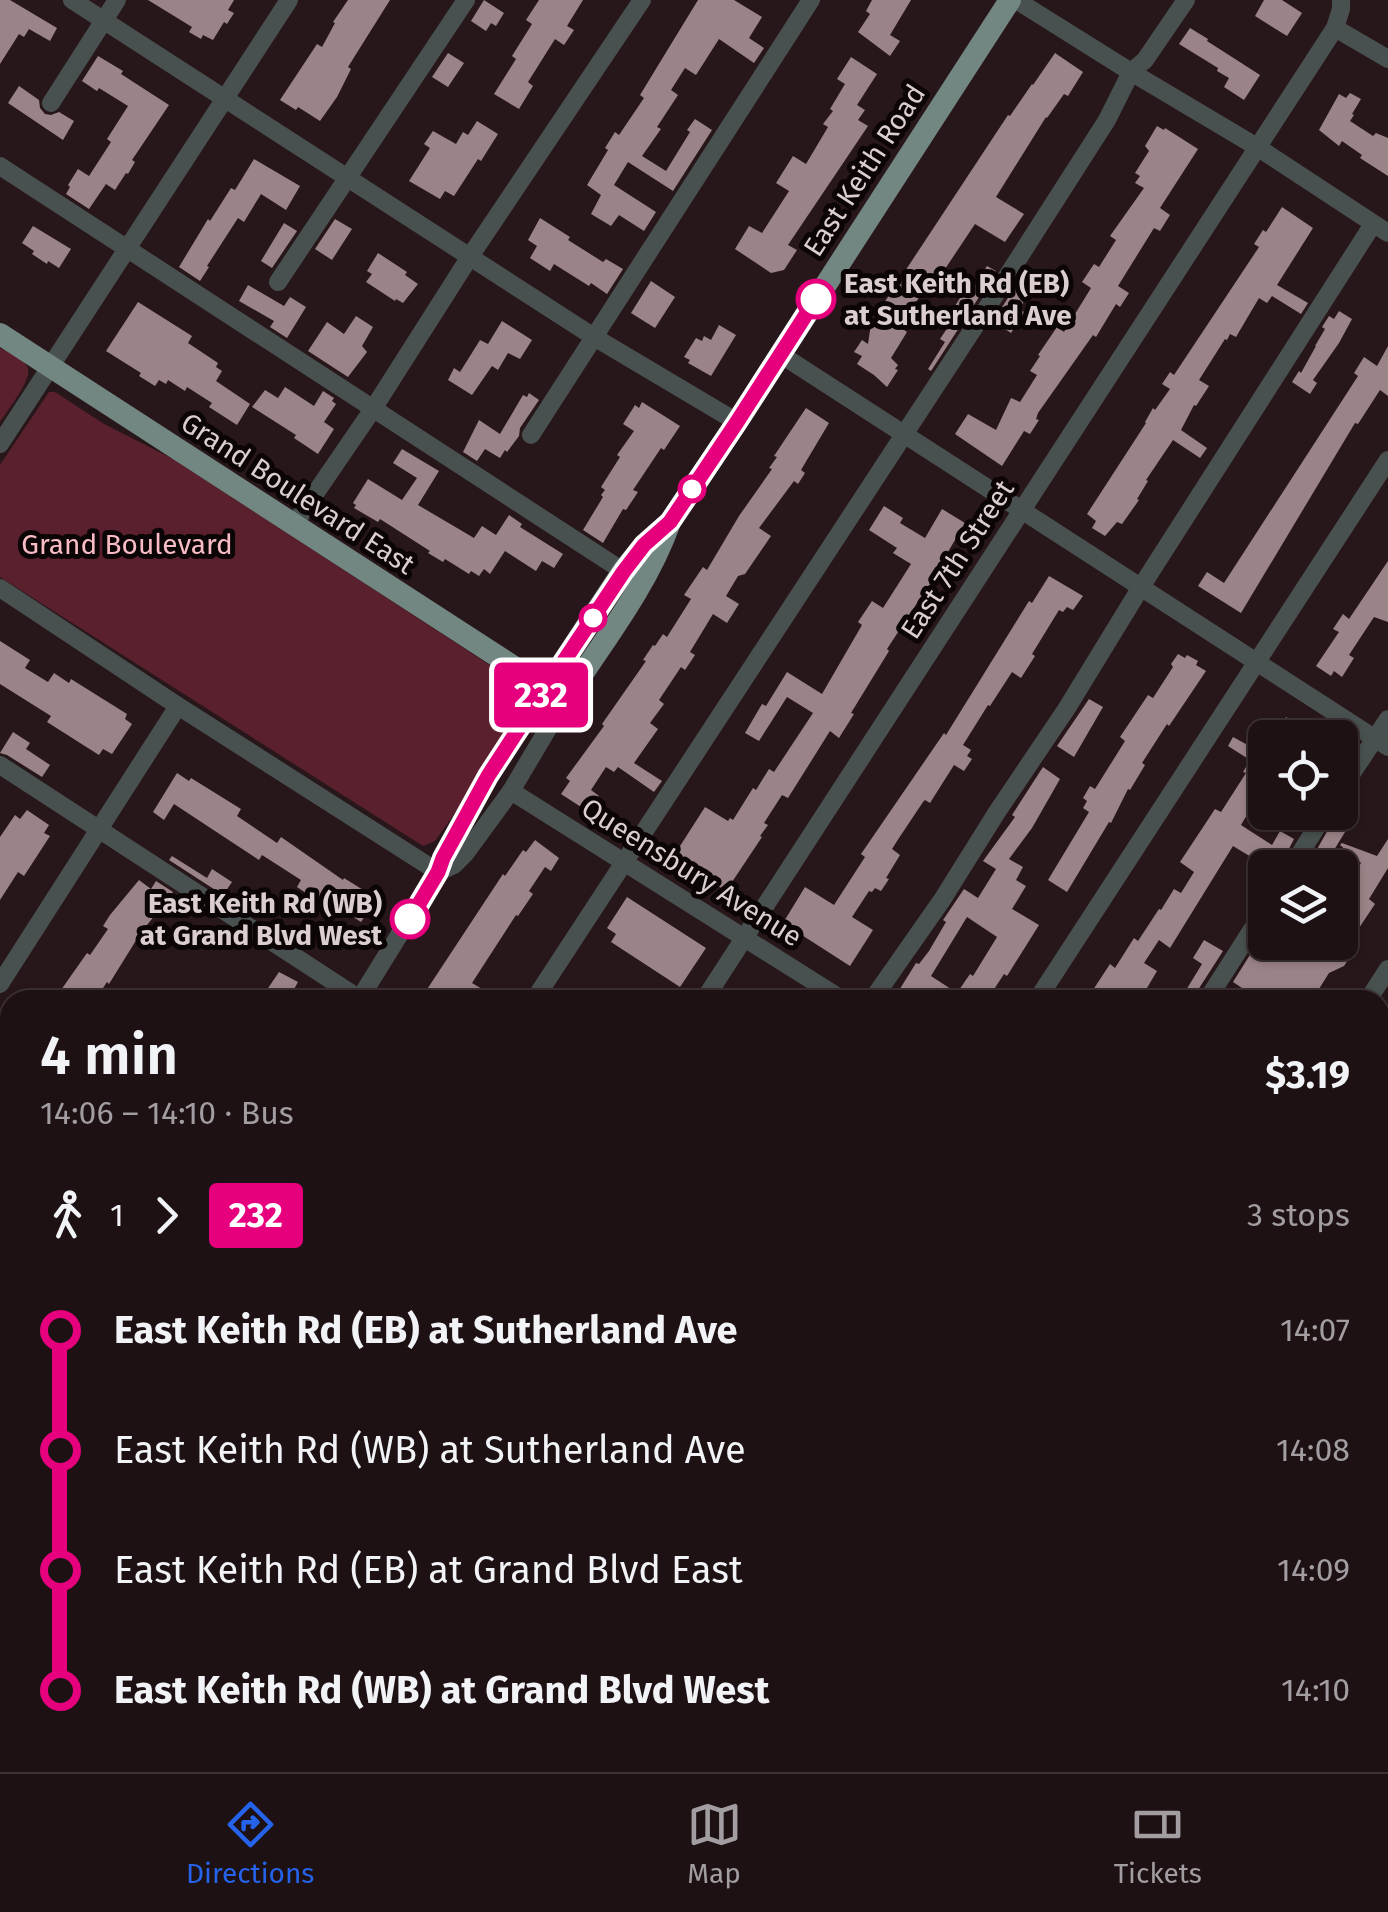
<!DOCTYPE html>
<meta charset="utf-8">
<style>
:root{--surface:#1e1114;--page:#2b1f22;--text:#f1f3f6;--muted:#a19da0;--line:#3c3134;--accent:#2563eb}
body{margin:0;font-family:"Fira Sans",sans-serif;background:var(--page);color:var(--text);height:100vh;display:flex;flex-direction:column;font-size:38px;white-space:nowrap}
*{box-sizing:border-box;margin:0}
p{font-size:32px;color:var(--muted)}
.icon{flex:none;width:55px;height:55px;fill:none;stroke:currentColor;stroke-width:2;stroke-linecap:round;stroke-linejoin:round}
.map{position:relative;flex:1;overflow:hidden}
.drawer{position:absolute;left:0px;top:990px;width:1390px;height:782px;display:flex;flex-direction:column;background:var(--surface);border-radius:30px 30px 0 0;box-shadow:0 2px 8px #0004,0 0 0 2px var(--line)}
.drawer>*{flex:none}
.badge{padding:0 20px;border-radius:8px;font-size:35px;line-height:65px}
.tools{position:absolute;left:1248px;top:720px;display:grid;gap:20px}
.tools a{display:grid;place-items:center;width:110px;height:110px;border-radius:15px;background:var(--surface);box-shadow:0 2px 8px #0004,0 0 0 2px var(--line);font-size:50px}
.map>.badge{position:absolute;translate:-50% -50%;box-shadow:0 0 0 5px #fff}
.legs{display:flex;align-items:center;gap:15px;height:110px;padding:0 40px;font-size:32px}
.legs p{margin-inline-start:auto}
.summary{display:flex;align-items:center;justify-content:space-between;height:170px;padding:0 40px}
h1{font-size:55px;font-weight:600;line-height:75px}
ul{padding:0 40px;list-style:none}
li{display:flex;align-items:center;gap:35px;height:120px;font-size:38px}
li i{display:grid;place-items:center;width:15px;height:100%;margin:0 12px;background:currentColor}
li i::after{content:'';width:25px;height:25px;margin:-12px;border:8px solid;border-radius:50%;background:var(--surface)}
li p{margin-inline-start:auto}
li:first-child i{background:linear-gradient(#0000 50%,currentColor 0)}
li:last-child i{background:linear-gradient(currentColor 50%,#0000 0)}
.tab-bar{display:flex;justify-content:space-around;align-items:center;height:140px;border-top:2px solid var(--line);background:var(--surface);font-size:28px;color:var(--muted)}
.tab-bar a{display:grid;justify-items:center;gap:5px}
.tab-bar .current{color:var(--accent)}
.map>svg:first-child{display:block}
.green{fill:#5b202e}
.building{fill:#9b8487;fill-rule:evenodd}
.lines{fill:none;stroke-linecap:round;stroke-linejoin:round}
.minor{stroke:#48514f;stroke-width:18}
.major{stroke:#728682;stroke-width:22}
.line-1-casing{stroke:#fff;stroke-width:22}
.line-1{stroke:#e6007e;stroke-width:15}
.stop-1-dot{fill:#fff;stroke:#e6007e;stroke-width:5}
.labels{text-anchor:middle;stroke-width:10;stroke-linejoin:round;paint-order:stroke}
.street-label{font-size:28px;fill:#dbced0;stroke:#0c0506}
.stop-label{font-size:28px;font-weight:bold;fill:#dbced0;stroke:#0c0506;text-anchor:start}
.park-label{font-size:28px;fill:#f9bcc5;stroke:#0c0506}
</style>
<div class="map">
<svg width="1388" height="1772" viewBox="0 0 1388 1772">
<rect width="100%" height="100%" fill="#28171a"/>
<g class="green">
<path d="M0,348C8,352 25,360 28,368C32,380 7,411 0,422Z"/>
<path d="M49,392H55L104,424L173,459L525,688L529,700L482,775L435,841L423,846L0,577V465Z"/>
</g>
<g class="building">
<path d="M0,0H10L57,28L50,41L29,29L24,37L19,34L0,64Z"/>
<path d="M148,0H234L228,10L234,13L227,24L224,22L213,40L203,35L201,39L189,32L192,27Z"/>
<path d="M348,0H390L348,67L351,69L337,97L320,121L298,107L296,110L280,100L317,44L322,47L335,23L333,22Z"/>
<path d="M484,0L504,13L496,26L491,23L486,31L471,21Z"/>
<path d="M539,0H583L567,26L574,30L564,45L555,39L528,82L533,86L519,109L494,94L516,59L512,56L532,24L526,20Z"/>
<path d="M698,0H734L762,17L749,38L764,48L754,63L719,39L696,75L685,68L671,90L678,95L657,127L661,129L642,156L666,171L690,132L687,130L695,119L712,130L673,191L628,162L614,185L656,212L644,231L619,215L611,226L591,214L601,195L587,185L608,150L605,148L615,132L619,135L644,98L640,95Z"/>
<path d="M872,0H911L890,35L900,41L890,56L858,32L870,14L866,11Z"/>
<path d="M1264,0H1282L1302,13L1287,36L1255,16Z"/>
<path d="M1190,28L1208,39L1207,41L1260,75L1244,100L1224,87L1229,78L1217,71L1218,68L1179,44Z"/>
<path d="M448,53L464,63L448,87L432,77Z"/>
<path d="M1055,53L1083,72L1068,96L1064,94L1047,118L1046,117L996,197L1024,214L1005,242L975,224L941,275L936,271L900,327L907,332L891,358L898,365L895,369L898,370L887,387L874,375L857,364L862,356L854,352L862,340L868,344L871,324L884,303L1008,115L1010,116L1032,84L1033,85Z"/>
<path d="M98,56L123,71L121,74L169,105L132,160L135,162L128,174L126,173L115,190L106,184L89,209L66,194L70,187L68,185L78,169L89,176L111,142L107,139L128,106L99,88L97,91L82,81Z"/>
<path d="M851,57L877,74L857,105L865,110L858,120L868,126L788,245L797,250L784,270L771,273L735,249L749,226L762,233L789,191L776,183L793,156L806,164L828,127L823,124L833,111L830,109L845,84L837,79Z"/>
<path d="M19,86L39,100L40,108L45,114L51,115L59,112L74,121L63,140L8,103Z"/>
<path d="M1350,93L1361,99L1352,114L1354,115L1350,121L1373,136L1376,133L1388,138V176L1360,158L1362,155L1342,141L1339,146L1319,130L1339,94L1346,98Z"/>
<path d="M477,121L498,134L481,161L478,159L454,196L445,191L440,199L409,181L430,148L424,144L433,131L456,144L463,132L468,135Z"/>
<path d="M1157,126L1164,130L1165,128L1198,149L1160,208L1170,215L1160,231L1154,228L1118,286L1129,293L1120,307L1116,304L1096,337L1093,335L1038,413L1036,419L1039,420L1030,434L1024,431L1002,466L955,434L968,414L996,430L1011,398L1020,402L1037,375L1030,371L1040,356L1038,355L1057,327L1064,332L1091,288L1082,282L1094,264L1099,267L1116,240L1110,236L1144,188L1135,183L1140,176L1135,173L1149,151L1145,146Z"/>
<path d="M254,159L300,186L286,210L261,194L244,222L238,218L207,266L209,267L200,281L179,267L208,219L210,221L231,188L235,190Z"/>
<path d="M1282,207L1313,228L1277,285L1308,303L1301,314L1272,296L1267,303L1259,298L1236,337L1230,334L1227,340L1225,339L1199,380L1209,386L1196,406L1194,405L1181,430L1207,448L1200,458L1173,440L1146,480L1148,481L1137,499L1139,500L1122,524L1117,522L1105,536L1092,528L1096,521L1087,514L1146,423L1145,422L1153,408L1155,410L1170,389L1162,384L1170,372L1174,375L1259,247L1254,244L1263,230L1266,232Z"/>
<path d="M540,218L570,237L568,240L603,262L606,259L623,269L607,294L591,283L589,286L554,264L550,271L530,258L537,246L528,240Z"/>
<path d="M335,219L352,229L332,260L315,249Z"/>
<path d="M284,223L297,231L272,268L261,261Z"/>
<path d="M33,226L71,249L59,268L48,261L47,264L32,254L34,251L22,243Z"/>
<path d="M378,253L407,272L405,275L418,284L403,303L396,299L395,301L366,282L372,274L367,271Z"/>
<path d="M987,266L996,271L931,371L928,369L945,342L940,339L960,309L955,306L965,290L970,293Z"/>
<path d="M1022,280L1033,287L1019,309L1024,312L1011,333L993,321L1017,284L1019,285Z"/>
<path d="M651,281L675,297L655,328L631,313Z"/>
<path d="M248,285L284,306L290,297L306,307L287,338L270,327L274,321L239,301Z"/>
<path d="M138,302L192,336L188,343L218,363L216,367L222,371L216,381L250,404L237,425L209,407L212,403L187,387L185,391L168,380L166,384L159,380L155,386L139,376L141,373L106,351Z"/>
<path d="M1339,311L1352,319L1339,343L1313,380L1317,383L1310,394L1292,382L1299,371L1301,373L1316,346H1315L1325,329L1322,327L1329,316L1334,319Z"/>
<path d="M356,316L373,327L362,346L367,352L348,377L308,351L327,322L344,334Z"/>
<path d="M502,321L532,340L520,359L508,353L498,370L492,366L472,395L448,380L454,368L460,372L480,340L488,344Z"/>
<path d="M719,325L736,335L711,376L688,363L690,360L684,357L696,338L702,341L704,336L711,340Z"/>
<path d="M1388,346V396L1380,390L1358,424L1355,423L1241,613L1198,586L1207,572L1224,583L1358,376L1354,373L1364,357L1377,366Z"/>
<path d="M285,387L314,406L323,391L334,398L332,401L336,404L324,422L334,429L318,454L294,438L296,435L252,407L265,390L278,398Z"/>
<path d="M529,393L539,400L520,428L519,436L507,452L505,450L500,458L485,449L477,461L463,452L479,420L500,434L523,395L527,397Z"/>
<path d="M642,402L680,426L664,450L661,448L633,490L638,492L626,510L623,509L603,543L583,530L603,497L601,495L605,490L601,487L620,457L617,455L634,431L623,424L635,405L639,408Z"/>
<path d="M806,408L829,423L801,470L805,473L798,484L794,481L759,528L771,536L745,574L738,576L726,596L739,604L727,623L713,614L690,652L695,655L685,670L681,667L659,700L664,704L650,723L658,729L634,763L662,781L654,792L618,767L614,772L606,767L591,790L599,796L590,810L583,805L581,807L561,794L570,781L566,778L604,726L602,724L646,661L643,660L653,645L655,646L663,634L667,637L691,599L684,595L703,567L707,570L739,516L772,469L769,468L777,457L774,456Z"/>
<path d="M402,449L439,471L418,505L474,538L482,526L496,535L509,515L522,524L520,527L563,554L554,568L542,561L536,571L505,551L490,574L484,569L479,576L471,571L469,574L445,559L443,562L428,553L430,551L380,519L378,522L354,508L356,505L353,503L368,479L402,500L417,478L393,463Z"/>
<path d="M884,506L903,518L900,523L925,538L942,509L965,523L929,584L934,587L925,600L921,597L887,649L889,651L851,713L854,714L839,738L830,731L788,798L782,795L764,823L768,825L760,836L762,837L726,891L673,857L705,807L728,821L730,818L733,820L753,788L756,790L769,769L774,772L813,713L787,697L759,741L745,733L762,704L766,706L787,672L822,694L862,625L858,622L872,601L883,608L911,564L893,553L897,548L869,530Z"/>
<path d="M1388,561V622L1374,617L1349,655L1354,658L1342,677L1334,671L1331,676L1316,666L1339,632L1333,629L1343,614L1349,619Z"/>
<path d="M1049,576L1083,596L1073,610L1067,607L1063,612L1059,610L1032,654L1035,656L1021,678L1012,672L990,706L988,705L963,745L971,750L967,756L972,759L964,771L954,765L930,803L925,800L923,802L899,838L892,849L900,855L886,878L889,879L881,891L875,888L872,892L869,891L852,917L873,930L850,966L783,923L805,887L834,905L865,857L861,854L944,733L946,735L1029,601L1032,603Z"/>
<path d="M0,641L30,660L25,668L48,682L54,673L69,683L71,679L127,714L125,719L132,724L112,754L103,749L99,755L47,722L51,716L0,684Z"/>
<path d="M1178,654L1185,658L1187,655L1198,661L1196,665L1206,671L1169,726L1167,724L1142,763L1145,765L1130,790L1128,789L1111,823L1109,822L1067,892L1048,880L1089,812L1083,808L1087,801L1083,798L1090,786L1095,789L1125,741L1120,737L1148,695L1153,698L1173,667L1171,664Z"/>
<path d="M1089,699L1103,707L1074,757L1057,746Z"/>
<path d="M1286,717L1303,727L1297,738H1265L1277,718L1283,722Z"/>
<path d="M13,732L30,743L26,749L50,765L42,777L7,755L0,753Z"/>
<path d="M1233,737L1257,750L1265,737V799L1260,807L1254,803L1241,825L1272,845L1280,831L1294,839L1279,868H1258L1261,863L1233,846L1170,948L1159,940L1144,963L1157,971L1147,988L1166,1000H1100L1091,993L1110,964L1115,968L1134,938L1138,941L1159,909L1161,910L1174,889L1181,893L1194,872L1180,862L1215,809L1221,812L1246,773L1243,772L1250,760L1228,746Z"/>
<path d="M1043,767L1060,779L1032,828L1009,859L1023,867L1016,880L1026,886L1012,909L1039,925L1007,976L1004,974L987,1000H893L916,963L919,964L929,951L946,922L943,920L964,889L978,898L996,869L983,861L1015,817L1012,815ZM967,917L997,937L973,976L970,974L957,993L931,976Z"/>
<path d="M177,773L189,781L191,778L241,809L237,816L277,843L281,837L343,880L344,878L376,898L361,922L327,900L324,905L297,887L301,880L262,855L259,860L174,804L164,820L153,812Z"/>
<path d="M27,810L49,825L44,833L50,836L24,876L18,872L0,900V837L15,815L20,819Z"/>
<path d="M1338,812L1353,819L1323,868L1311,860Z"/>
<path d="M1388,839V868L1369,899L1375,904L1353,937L1360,941L1344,966L1329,973L1312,1000H1260L1233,982L1258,942H1340V898L1361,863L1340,845L1342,843L1377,856Z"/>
<path d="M535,840L559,858L551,871L545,867L529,891L533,894L518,916L516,915L472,983L482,989L475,1000H420L503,874L505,876L523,850L526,852Z"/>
<path d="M172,856L207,878L212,869L232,882L223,895L169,860Z"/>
<path d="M139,880L151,889L156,881L173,892L140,934L109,984L107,982L95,1000H54L87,953L90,955L108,929L103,926L110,915Z"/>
<path d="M627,897L706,948L680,987L611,942L616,934L607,928Z"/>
<path d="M1204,940L1223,951L1196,993L1195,1000H1180L1202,964L1193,958Z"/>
<path d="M279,972L298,982L288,1000H260Z"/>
</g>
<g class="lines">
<g class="minor">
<path d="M72,0L594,337L737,422"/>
<path d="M1016,0L1131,72L1257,147L1388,233"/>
<path d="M1335,28L1388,59"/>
<path d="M51,103L117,0"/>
<path d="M0,166L623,571"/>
<path d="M278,282L466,0"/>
<path d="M780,354L1388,747"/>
<path d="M531,435L811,0"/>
<path d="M0,444L289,0"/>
<path d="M293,526L373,409L471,255L642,0"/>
<path d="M0,588L178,706L438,872"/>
<path d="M0,765L360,999"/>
<path d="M511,791L843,1000"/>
<path d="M1340,791L1388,719"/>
<path d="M1291,868L1326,812"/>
<path d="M438,872L454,865L465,854L511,791L565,700"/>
<path d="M0,984L178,706"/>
<path d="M359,1000L438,872L443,857L488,776L546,688"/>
<path d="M534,1000L981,317L1107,120L1131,72L1145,60L1186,0"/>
<path d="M704,1000L1335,28L1341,9V0"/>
<path d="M872,1000L942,900L997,812L1067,708L1141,587L1373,224"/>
<path d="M1037,1000L1388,460"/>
<path d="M1207,1000L1265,909"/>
<path d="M1368,1000L1388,969"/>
<path d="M0,1128L10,1134"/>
<path d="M1380,1244L1388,1231"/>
<path d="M0,1265L10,1249"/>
<path d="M1380,1349L1388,1354"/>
<path d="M1380,1509L1388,1496"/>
<path d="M0,1552L10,1536"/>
<path d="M1001,1762L1015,1772"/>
<path d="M29,1772L35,1762"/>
<path d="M204,1772L210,1762"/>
<path d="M373,1772L379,1762"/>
<path d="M538,1772L544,1762"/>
<path d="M710,1772L717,1762"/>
<path d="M871,1772L877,1762"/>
<path d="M1041,1772L1047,1762"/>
<path d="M1209,1772L1216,1762"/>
<path d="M1380,1772L1388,1759"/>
</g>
<g class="major">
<path d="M0,334L565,700C602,643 647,587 670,522"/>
<path d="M546,688L623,571L644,545L670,522L737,422L1010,0"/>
</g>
</g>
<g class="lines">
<defs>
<path id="line-1" d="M410,919L438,872L443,858L488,776L516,733L624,571L644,545L670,522L737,422L816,299"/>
</defs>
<use href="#line-1" class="line-1-casing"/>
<use href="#line-1" class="line-1"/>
</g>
<g class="stop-1-dot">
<circle cx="816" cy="299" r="18"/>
<circle cx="692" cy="489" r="12"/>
<circle cx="593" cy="618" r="12"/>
<circle cx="410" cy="919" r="18"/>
</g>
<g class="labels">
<g class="street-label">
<text transform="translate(864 170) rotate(-57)" y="10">East Keith Road</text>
<text transform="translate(298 493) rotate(33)" y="10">Grand Boulevard East</text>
<text transform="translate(957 559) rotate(-57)" y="10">East 7th Street</text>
<text transform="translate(692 872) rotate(32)" y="10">Queensbury Avenue</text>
</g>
<g class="stop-label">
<text x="844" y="293">East Keith Rd (EB)<tspan x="844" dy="32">at Sutherland Ave</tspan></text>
<text x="382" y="913" text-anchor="end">East Keith Rd (WB)<tspan x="382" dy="32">at Grand Blvd West</tspan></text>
</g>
<g class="park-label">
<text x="127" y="554">Grand Boulevard</text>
</g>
</g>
</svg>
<div class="tools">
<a><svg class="icon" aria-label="locate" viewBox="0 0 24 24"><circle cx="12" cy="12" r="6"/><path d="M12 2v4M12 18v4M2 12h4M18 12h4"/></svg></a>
<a><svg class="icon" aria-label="layers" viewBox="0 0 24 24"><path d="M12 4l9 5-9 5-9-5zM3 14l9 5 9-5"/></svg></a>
</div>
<b class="badge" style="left:541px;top:695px;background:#e6007e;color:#fff">232</b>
<section class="drawer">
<div class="summary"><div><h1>4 min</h1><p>14:06 – 14:10 · Bus</p></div><b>$3.19</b></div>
<div class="legs"><svg class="icon" aria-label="walk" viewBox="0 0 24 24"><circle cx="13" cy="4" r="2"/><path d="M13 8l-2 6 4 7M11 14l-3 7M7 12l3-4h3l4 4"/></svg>1<svg class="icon" aria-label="forward" viewBox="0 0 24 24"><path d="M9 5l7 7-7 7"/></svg><b class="badge" style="background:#e6007e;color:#fff">232</b><p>3 stops</p></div>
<ul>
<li><i style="color:#e6007e"></i><b>East Keith Rd (EB) at Sutherland Ave</b><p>14:07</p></li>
<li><i style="color:#e6007e"></i><span>East Keith Rd (WB) at Sutherland Ave</span><p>14:08</p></li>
<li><i style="color:#e6007e"></i><span>East Keith Rd (EB) at Grand Blvd East</span><p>14:09</p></li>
<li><i style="color:#e6007e"></i><b>East Keith Rd (WB) at Grand Blvd West</b><p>14:10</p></li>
</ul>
</section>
</div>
<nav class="tab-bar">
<a class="current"><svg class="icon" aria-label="directions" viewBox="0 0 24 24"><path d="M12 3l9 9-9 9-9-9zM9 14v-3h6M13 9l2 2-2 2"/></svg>Directions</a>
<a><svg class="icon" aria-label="map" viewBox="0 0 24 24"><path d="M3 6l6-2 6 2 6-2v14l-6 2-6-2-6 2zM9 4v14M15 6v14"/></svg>Map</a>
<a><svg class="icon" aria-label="tickets" viewBox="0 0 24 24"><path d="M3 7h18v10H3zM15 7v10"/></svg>Tickets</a>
</nav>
